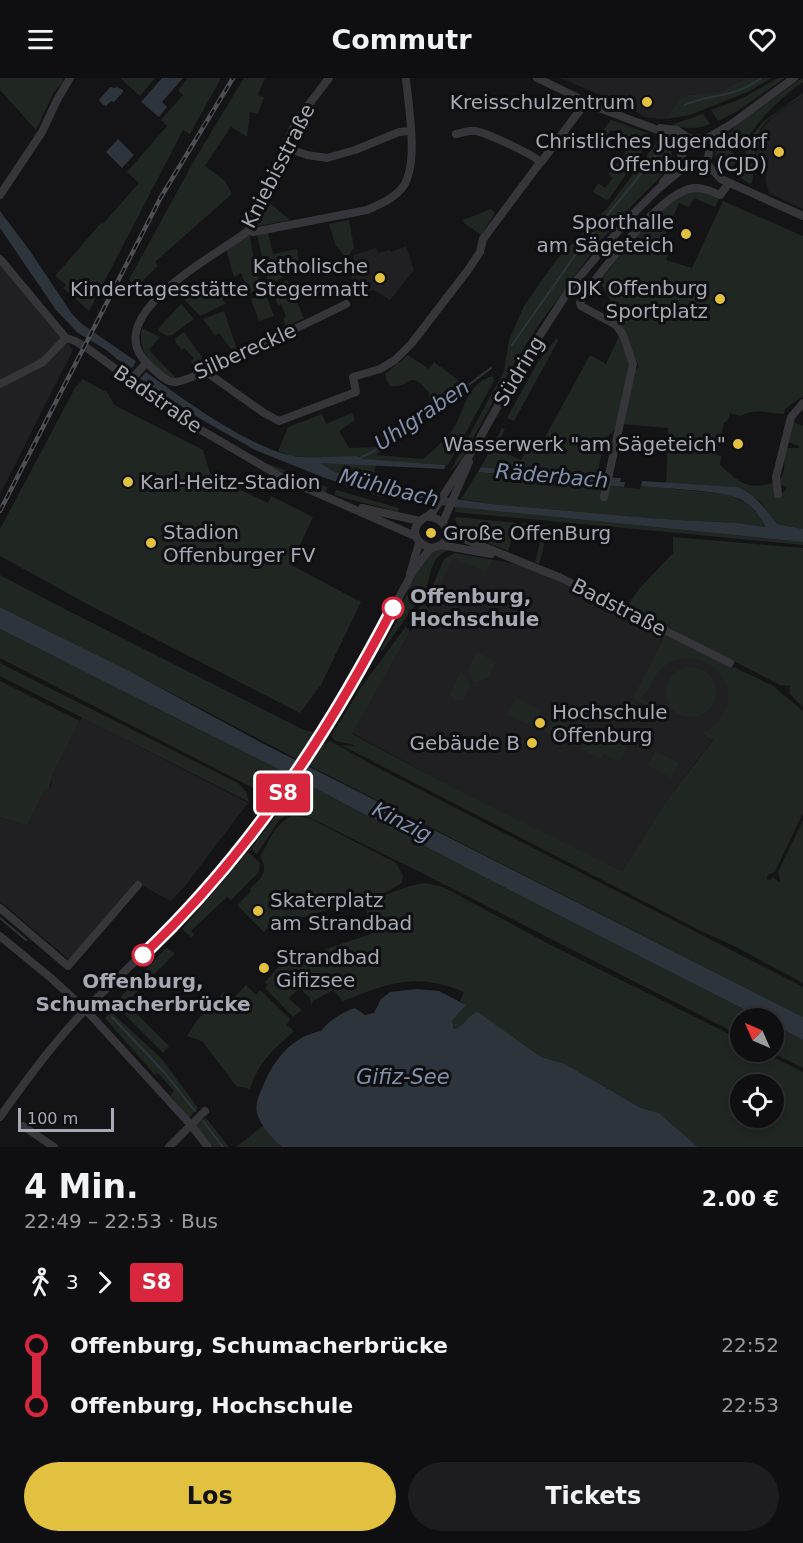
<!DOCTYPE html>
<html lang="de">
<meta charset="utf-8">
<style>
:root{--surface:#0f0e10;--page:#1d1c1e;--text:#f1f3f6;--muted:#9b9c9f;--line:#2f2e30;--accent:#e1c13f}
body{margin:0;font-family:"DejaVu Sans",sans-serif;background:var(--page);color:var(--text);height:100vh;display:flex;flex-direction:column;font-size:22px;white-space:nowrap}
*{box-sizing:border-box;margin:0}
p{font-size:20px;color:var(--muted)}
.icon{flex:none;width:33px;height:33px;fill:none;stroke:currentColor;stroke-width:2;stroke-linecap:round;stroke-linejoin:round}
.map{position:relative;height:1069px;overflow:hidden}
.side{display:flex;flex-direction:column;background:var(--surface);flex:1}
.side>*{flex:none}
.badge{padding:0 12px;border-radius:4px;font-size:21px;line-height:39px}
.needle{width:39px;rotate:315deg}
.tools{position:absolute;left:730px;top:930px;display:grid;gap:12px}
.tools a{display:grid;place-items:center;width:54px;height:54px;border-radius:50%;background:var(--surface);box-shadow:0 3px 9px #0003,0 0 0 2px var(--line);font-size:30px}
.scale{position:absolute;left:18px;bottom:15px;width:96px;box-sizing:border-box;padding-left:6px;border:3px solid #a6a9b4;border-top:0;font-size:16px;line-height:21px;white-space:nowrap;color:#a6a9b4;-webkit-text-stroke:4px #0f0e10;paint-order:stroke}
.map>.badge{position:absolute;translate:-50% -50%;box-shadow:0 0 0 3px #fff}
.legs{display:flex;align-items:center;gap:9px;height:66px;padding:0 24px;font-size:20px}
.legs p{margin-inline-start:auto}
.head{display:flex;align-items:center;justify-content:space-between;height:102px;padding:0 24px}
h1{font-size:33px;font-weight:800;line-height:45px}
.button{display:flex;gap:12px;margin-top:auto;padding:12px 24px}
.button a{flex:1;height:69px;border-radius:36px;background:var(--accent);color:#111;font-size:24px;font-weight:800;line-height:69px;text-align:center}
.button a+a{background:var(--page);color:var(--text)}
ul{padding:0 24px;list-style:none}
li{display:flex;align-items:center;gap:21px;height:60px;font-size:22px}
li i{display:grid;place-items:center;width:9px;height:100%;margin:0 8px;background:currentColor}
li i::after{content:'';width:15px;height:15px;margin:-8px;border:4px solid;border-radius:50%;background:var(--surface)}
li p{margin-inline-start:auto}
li:first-child i{background:linear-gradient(#0000 50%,currentColor 0)}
li:last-child i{background:linear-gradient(currentColor 50%,#0000 0)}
header{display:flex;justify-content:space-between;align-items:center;height:78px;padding:0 24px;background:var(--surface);font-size:27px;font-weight:800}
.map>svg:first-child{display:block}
.built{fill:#202022}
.green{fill:#202722;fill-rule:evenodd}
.water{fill:#2e343c}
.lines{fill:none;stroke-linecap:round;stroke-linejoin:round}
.stream{stroke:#2e343c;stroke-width:2}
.minor{stroke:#35353a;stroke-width:8}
.rail-casing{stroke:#4e4f54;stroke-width:4.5}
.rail{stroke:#0f0e10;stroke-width:2;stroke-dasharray:7;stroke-linecap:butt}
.line-1-casing{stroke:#fff;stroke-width:14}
.line-1{stroke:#d7263d;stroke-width:9}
.poi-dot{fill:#e1c13f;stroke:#0f0e10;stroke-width:2}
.stop-1-dot{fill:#fff;stroke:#d7263d;stroke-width:3}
.labels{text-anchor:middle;stroke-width:6;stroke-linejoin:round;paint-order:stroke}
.poi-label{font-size:20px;fill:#a6a9b4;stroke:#0f0e10;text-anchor:end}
.street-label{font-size:20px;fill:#a6a9b4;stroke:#0f0e10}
.stop-label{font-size:20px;font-weight:bold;fill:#a6a9b4;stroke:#0f0e10;text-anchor:start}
.water-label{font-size:21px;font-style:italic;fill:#8091ac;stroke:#0f0e10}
</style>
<header><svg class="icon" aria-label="menu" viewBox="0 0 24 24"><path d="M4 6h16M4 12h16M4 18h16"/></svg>Commutr<svg class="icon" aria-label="heart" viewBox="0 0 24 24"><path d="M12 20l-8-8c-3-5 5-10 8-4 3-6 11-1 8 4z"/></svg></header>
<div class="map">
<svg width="803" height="1069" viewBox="0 0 803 1069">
<rect width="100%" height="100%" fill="#141315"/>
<g class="built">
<path d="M560,0H746L719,14L689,17L682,20L666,41L648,40L608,20Z"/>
<path d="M803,18V131L769,115L766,104L765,87L755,81L756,59L759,54L773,38Z"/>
<path d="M406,168L414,192L390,222L376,213L358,211L351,207L354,177L376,170L378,175L390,172L391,174Z"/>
<path d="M0,186L73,272L0,416Z"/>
<path d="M455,475L515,486L541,495L733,589L734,620L713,661L667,722L622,795L448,707L352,655L413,549L417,551L427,535L436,514Z"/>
<path d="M82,639L248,725L185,808L171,823L135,804L71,880H67L0,823V739L27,748L45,712L48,713L51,708L53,696Z"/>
</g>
<g class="green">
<path d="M0,0H64L61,6L54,14L36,52L0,12Z"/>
<path d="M120,0H155L140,18Z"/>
<path d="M188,0H221L190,56L183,52L89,233L63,210L66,207L55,198L101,145L103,146L139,105L127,94L167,48L161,42L183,17L178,12Z"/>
<path d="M244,0H265L258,17L264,19L258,36L250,34L247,59L231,49L205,88L225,103L232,116L155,184L158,188L135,210L129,201L132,196L195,81Z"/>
<path d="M746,0H771L748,14L690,37L666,41L681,20L689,17L719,14Z"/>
<path d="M778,0H785L736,34L718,43L711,32L745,19Z"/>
<path d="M802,0L803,4C778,22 755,44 741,72L728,57L738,46Z"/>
<path d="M803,15V18C788,28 765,39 758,56C755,63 755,73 755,81L744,78L754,55L763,44Z"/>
<path d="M703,36L710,46C698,52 684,50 671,47Z"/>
<path d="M611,42L650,56L652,59L609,121L606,122L593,114L598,105L605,110L613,100L608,96L626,74L616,67L622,57L612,52L606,58L601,55Z"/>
<path d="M661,62L672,71L671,81L667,92L631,129L598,166L538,248L512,289L461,382L449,395L504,293L509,262L524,228L557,181L609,128L657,64Z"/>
<path d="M722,62L737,80L732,90L729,92L725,91L716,83L715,71Z"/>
<path d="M742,82L755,86L752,104L750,106L736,97Z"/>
<path d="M704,113L719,121L715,129L694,120L689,129L679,125L659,172L668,176L666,182L692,190L723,123L803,158V318L785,331L784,336C766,336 759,329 740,338L730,335L727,344H724L717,377L721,378L720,387C738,403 747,413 772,405L780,418L787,410L780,406C779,399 784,397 784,391C785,382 783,380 786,370H798L799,368L788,364L792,343L803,348V451L777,446L760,423L737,409L666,405L668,350L622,346L634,294L639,289L612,225L600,204C623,174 651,132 686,116C691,113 698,114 704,113Z"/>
<path d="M267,123L290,142L259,148L255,147V144L263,126Z"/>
<path d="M491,131L495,135L481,157L464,145L463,142Z"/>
<path d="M349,142L354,170L348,178L345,179L335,166L329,146Z"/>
<path d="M268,154L273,176L297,171L299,190L269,207L257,157Z"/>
<path d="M246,158H250L255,190L262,209L249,216L241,195L234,199L226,171Z"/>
<path d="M214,199L225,226L200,238L182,219Z"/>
<path d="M287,202L304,240L286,249L283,241L286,239L281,226L278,228L271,210Z"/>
<path d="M265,215L274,238L259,243L251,221Z"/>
<path d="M181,226L194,241L172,257L167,258L157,252Z"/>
<path d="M224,233L237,272L233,274L219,255L215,258L203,241Z"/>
<path d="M142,250L160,259L149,272L176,300C155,297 136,271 142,250Z"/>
<path d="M184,254L207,286L195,289L191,284L194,280L184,270L182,272L176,265L175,260Z"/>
<path d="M618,255L630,288L617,349L605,361L597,397H604V400L568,398L481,389L502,350L505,351L496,371L521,382L529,369L538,372L590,277L606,286L618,260Z"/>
<path d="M557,259L558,263L514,343L507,340L538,284Z"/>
<path d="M408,277L429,291L434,284L462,305L433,327L428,318L430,316C407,288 413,311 390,308L386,301L385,296Z"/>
<path d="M493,298L494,303L448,387L292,378L278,373L288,349L322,336L326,346L352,335L355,342L339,353L349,370L376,369L405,350L407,354L376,377L423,381C433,373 443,364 451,354C465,335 465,305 493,298Z"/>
<path d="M83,301L108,315L114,327L203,372L210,395L222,403L268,425L271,418L313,439L291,487L361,524L321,607L300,635L89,527L0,478V451L75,310Z"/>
<path d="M320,385L376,387L372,405L333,394L320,387Z"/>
<path d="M269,386L327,409L326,414L307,408L268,387Z"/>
<path d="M478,394L640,411L641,408L728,416L748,426L759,437L766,449L736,445L662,441L491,426L461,421Z"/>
<path d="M336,412L399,430L398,434L334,417Z"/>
<path d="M455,429L803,464V467L455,434Z"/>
<path d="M456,439L549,448L539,486L535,484L543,453L528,449H516L508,473L461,454L455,441Z"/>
<path d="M673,459L803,470V629L789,615L790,608L780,607L627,528L639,511L673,475Z"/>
<path d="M442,471L449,472C428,480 432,498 424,516L421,518L408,511L429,476Z"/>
<path d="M455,475L492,482L486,494L453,480L430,528L426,524L444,481Z"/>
<path d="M0,497L53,525L304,652L314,654L311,659L326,666L330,663L384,693L803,909V939L312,689L133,595L0,529Z"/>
<path d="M407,516L418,523L382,573L380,572L397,543L399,533Z"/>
<path d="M423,525L429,531L417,551L409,544Z"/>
<path d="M406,548L410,554L352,656L448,707L622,794L667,722L713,662L703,655C707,652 714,649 718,644C758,595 671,546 649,612H647L641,621L649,626L647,628L633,620L666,556L773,608L803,633V735L775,794L768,797L767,801L770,802L773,799L779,804L780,802L778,794L803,742V905L736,869L699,852L341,667L353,668L354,667L336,663L331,658L360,611Z"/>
<path d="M0,551L284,694L484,799L761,940H741V958L420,794L286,728V724L263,715L0,580Z"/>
<path d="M477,574L496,584L488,600L475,605L467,592Z"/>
<path d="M0,585L238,705L246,714L249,724L0,598Z"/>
<circle cx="691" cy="614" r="25"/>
<path d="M461,593L471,607L463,622L455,623L450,616Z"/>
<path d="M0,603L80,643L53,696L48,714L45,712L27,748L0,739Z"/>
<path d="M516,620L542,633L534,649L507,637Z"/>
<path d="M552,639L576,651L568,667L544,654Z"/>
<path d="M600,651L607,653L606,657L627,666L620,683L615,682L603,675L600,681L581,671L587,656L596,660Z"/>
<path d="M656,673L679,685L671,700L648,687Z"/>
<path d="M281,731L291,734L279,742L257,776L251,771Z"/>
<path d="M293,738L309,740L396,785L403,797L402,805L384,815L290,843L286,844L279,840L264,854L237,827L251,813L250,811C260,801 270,793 260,779C268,765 276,743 293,738Z"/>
<path d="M248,774L260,785L259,794L231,822L227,819L191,853L194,857L191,859L182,851Z"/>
<path d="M425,805L443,809L549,866L741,962V974H763L803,994V1069H698L659,1035L641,1030L565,986L541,979L478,934L460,950L454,951L452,943L466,927L460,923L464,914C414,894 390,905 343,923L333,912L313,923L312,927H311L310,920L301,911L296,913L289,921L302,932L293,939L265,910L268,907L265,904L290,876L296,881L371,856L365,825C385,819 403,807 425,805ZM741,1006H774V1040H741Z"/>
<path d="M166,870L175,875L126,925L128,927L121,933L113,927Z"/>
<path d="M246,907L256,917L260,912L290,941L287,947L294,953C273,972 259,983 250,1011L236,1008L202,963L187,958L197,942L224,914L232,922Z"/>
<path d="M130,929L169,968L163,975L124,936Z"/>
<path d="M111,934L162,981L198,1030L189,1040L170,1017L174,1013L158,995L155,997L105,940Z"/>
<path d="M774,947L803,962V990L771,974H774Z"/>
<path d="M206,1040L229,1069H213L195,1047Z"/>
<path d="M264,1047L282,1069H236Z"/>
</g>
<g class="water">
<path d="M162,0H183L162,24L167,29L159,39L141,24Z"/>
<path d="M110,9L115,10L117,9L123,12V14L114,24L111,23L106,28L103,27L99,22Z"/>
<path d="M118,61L134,77L122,90L106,74Z"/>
<path d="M0,133L30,173L72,236L82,246L134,282L136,283L133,289L129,291L105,271L78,255L56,232L0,150Z"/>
<path d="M146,294C181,320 250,370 293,378C314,381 336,378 357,378L362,381L446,387L444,391L320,385L334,394L407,414L491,426L662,441L736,445L766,449C760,438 752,427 740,421C723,412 664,411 641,408L642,403L737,409C756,417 765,430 777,446L803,451V464L455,429L378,418L325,400L255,372L199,340L140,301Z"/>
<path d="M481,389L568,398L621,400L620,404H625L624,409L478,394Z"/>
<path d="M0,529L133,595L262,665L803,939V962L774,947V940H761L484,799L284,694L0,551Z"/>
<path d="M417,911L439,913L466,927L452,943L454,951C465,949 467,937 478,934L541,979L565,986L641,1030L659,1035L698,1069H282C273,1061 260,1047 257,1035C255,1026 259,1017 263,1008C273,983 292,958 321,953C329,942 343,934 355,930L365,937L374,935L381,921L390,914Z"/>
</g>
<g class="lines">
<g class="stream">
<path d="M685,27C712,15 736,20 761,0"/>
<path d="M512,267L576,176L657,76"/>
<path d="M360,380C407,358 449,321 491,290"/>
<path d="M0,840L26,862"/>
<path d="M112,939L164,994L195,1033"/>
<path d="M203,1043L223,1069"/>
</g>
<g class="minor">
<path d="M329,0L297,42L252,138L248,153C217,177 95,239 149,287C156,293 166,305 176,304C193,301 211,290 226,283C266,264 307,246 346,226"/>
<path d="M537,0L599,30L671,57L682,69"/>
<path d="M660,50L677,52L690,61"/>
<path d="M456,56C462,55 470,52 475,53C485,54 532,76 539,83"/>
<circle cx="695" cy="74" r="14"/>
<path d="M704,62L730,47L794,0"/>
<path d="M284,69L307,77L327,80L355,72L399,54L410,53"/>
<path d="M542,83L586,24"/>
<path d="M705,84L721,101L803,138"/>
<path d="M663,104L683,81"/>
<path d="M0,117L42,54L57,22L70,0"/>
<path d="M248,153L253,154L367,132C380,126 393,121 402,110C420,88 408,27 406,0"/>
<path d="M0,181L66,260L75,263L87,270L191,346L283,400L415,458"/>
<path d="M205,293L264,335L279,343L356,314L353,299L380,291L395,282L412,265L468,192L480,174L483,161L539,86"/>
<path d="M130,303L146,285"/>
<path d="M0,306L43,284L66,260"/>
<path d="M778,416L776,399L791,339L803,325"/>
<path d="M604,419L633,286L623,257L616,247L581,228L580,225C595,198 660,118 689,111C701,108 710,113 720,117L729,105"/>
<path d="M362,430L420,443"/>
<path d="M443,444L469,384"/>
<path d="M447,454L561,500L730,585"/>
<path d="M441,467L491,476"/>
<path d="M432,470C420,468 409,456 419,444C424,438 430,439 434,432L476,367L520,288L571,209L629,140L657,112L688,86"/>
<path d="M410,496L419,465"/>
<path d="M0,830L68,888L138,807"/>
<path d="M0,858L51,900L86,932L191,1047L208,1069"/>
<path d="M0,1039C26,1002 54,964 85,932C125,891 169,854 208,811C269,741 321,664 366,584C381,557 393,529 408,503C411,496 426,474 432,470C435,469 438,469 441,467C455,456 444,441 430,439"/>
<path d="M23,1048L54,1069"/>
<path d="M169,1069L205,1033"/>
</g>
<defs>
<path id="rail" d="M0,433L161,119L233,0"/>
</defs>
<use href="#rail" class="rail-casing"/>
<use href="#rail" class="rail"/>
</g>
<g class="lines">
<defs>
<path id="line-1" d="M143,877C249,776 326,659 393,530"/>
</defs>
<use href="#line-1" class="line-1-casing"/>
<use href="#line-1" class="line-1"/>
</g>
<g class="poi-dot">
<circle cx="647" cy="24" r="6"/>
<circle cx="779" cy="74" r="6"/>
<circle cx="686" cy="156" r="6"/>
<circle cx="380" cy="200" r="6"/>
<circle cx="720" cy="221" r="6"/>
<circle cx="738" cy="366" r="6"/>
<circle cx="128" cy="404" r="6"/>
<circle cx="431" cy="455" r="6"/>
<circle cx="151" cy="465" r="6"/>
<circle cx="540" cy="645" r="6"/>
<circle cx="532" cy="665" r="6"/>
<circle cx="258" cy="833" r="6"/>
<circle cx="264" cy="890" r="6"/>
</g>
<g class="stop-1-dot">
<circle cx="393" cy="530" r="10"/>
<circle cx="143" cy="877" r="10"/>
</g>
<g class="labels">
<g class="poi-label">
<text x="635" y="31">Kreisschulzentrum</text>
<text x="767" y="70">Christliches Jugenddorf<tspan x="767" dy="23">Offenburg (CJD)</tspan></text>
<text x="674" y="151">Sporthalle<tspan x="674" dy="23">am Sägeteich</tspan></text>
<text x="368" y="195">Katholische<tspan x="368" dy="23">Kindertagesstätte Stegermatt</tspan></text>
<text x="708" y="217">DJK Offenburg<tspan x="708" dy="23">Sportplatz</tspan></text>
<text x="726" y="373">Wasserwerk "am Sägeteich"</text>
<text x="140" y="411" text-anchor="start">Karl-Heitz-Stadion</text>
<text x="163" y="461" text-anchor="start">Stadion<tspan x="163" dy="23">Offenburger FV</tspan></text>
<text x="443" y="462" text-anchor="start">Große OffenBurg</text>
<text x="552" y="641" text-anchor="start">Hochschule<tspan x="552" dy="23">Offenburg</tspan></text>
<text x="520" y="672">Gebäude B</text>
<text x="270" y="829" text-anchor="start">Skaterplatz<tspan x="270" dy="23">am Strandbad</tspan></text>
<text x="276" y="886" text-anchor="start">Strandbad<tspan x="276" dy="23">Gifizsee</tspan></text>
</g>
<g class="street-label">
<text transform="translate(278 88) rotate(-63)" y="7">Kniebisstraße</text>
<text transform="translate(245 273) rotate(-24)" y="7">Silbereckle</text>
<text transform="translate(519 293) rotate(-59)" y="7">Südring</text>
<text transform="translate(158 321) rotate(35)" y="7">Badstraße</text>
<text transform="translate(619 529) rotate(27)" y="7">Badstraße</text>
</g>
<g class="stop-label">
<text x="410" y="525">Offenburg,<tspan x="410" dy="23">Hochschule</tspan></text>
<text x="143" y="910" text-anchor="middle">Offenburg,<tspan x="143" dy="23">Schumacherbrücke</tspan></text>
</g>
<g class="water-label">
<text transform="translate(422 337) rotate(-34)" y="7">Uhlgraben</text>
<text transform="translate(552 398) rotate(5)" y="7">Räderbach</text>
<text transform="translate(389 410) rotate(14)" y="7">Mühlbach</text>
<text transform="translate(402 744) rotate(27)" y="7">Kinzig</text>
<text x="403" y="1006">Gifiz-See</text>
</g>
</g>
</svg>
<div class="tools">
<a><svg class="needle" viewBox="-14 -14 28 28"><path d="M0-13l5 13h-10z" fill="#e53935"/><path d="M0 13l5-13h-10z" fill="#9b9c9f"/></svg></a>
<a><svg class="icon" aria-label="locate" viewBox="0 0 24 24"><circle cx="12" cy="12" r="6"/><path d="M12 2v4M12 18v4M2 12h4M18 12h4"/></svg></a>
</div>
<div class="scale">100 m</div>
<b class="badge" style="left:283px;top:715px;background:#d7263d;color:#fff">S8</b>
</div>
<section class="side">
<div class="head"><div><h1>4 Min.</h1><p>22:49 – 22:53 · Bus</p></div><b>2.00 €</b></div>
<div class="legs"><svg class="icon" aria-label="walk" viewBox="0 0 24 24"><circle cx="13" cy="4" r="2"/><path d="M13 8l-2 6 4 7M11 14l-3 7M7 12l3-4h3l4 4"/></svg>3<svg class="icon" aria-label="forward" viewBox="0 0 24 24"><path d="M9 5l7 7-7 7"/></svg><b class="badge" style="background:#d7263d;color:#fff">S8</b></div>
<ul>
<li><i style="color:#d7263d"></i><b>Offenburg, Schumacherbrücke</b><p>22:52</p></li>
<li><i style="color:#d7263d"></i><b>Offenburg, Hochschule</b><p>22:53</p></li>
</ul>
<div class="button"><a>Los</a><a>Tickets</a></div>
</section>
